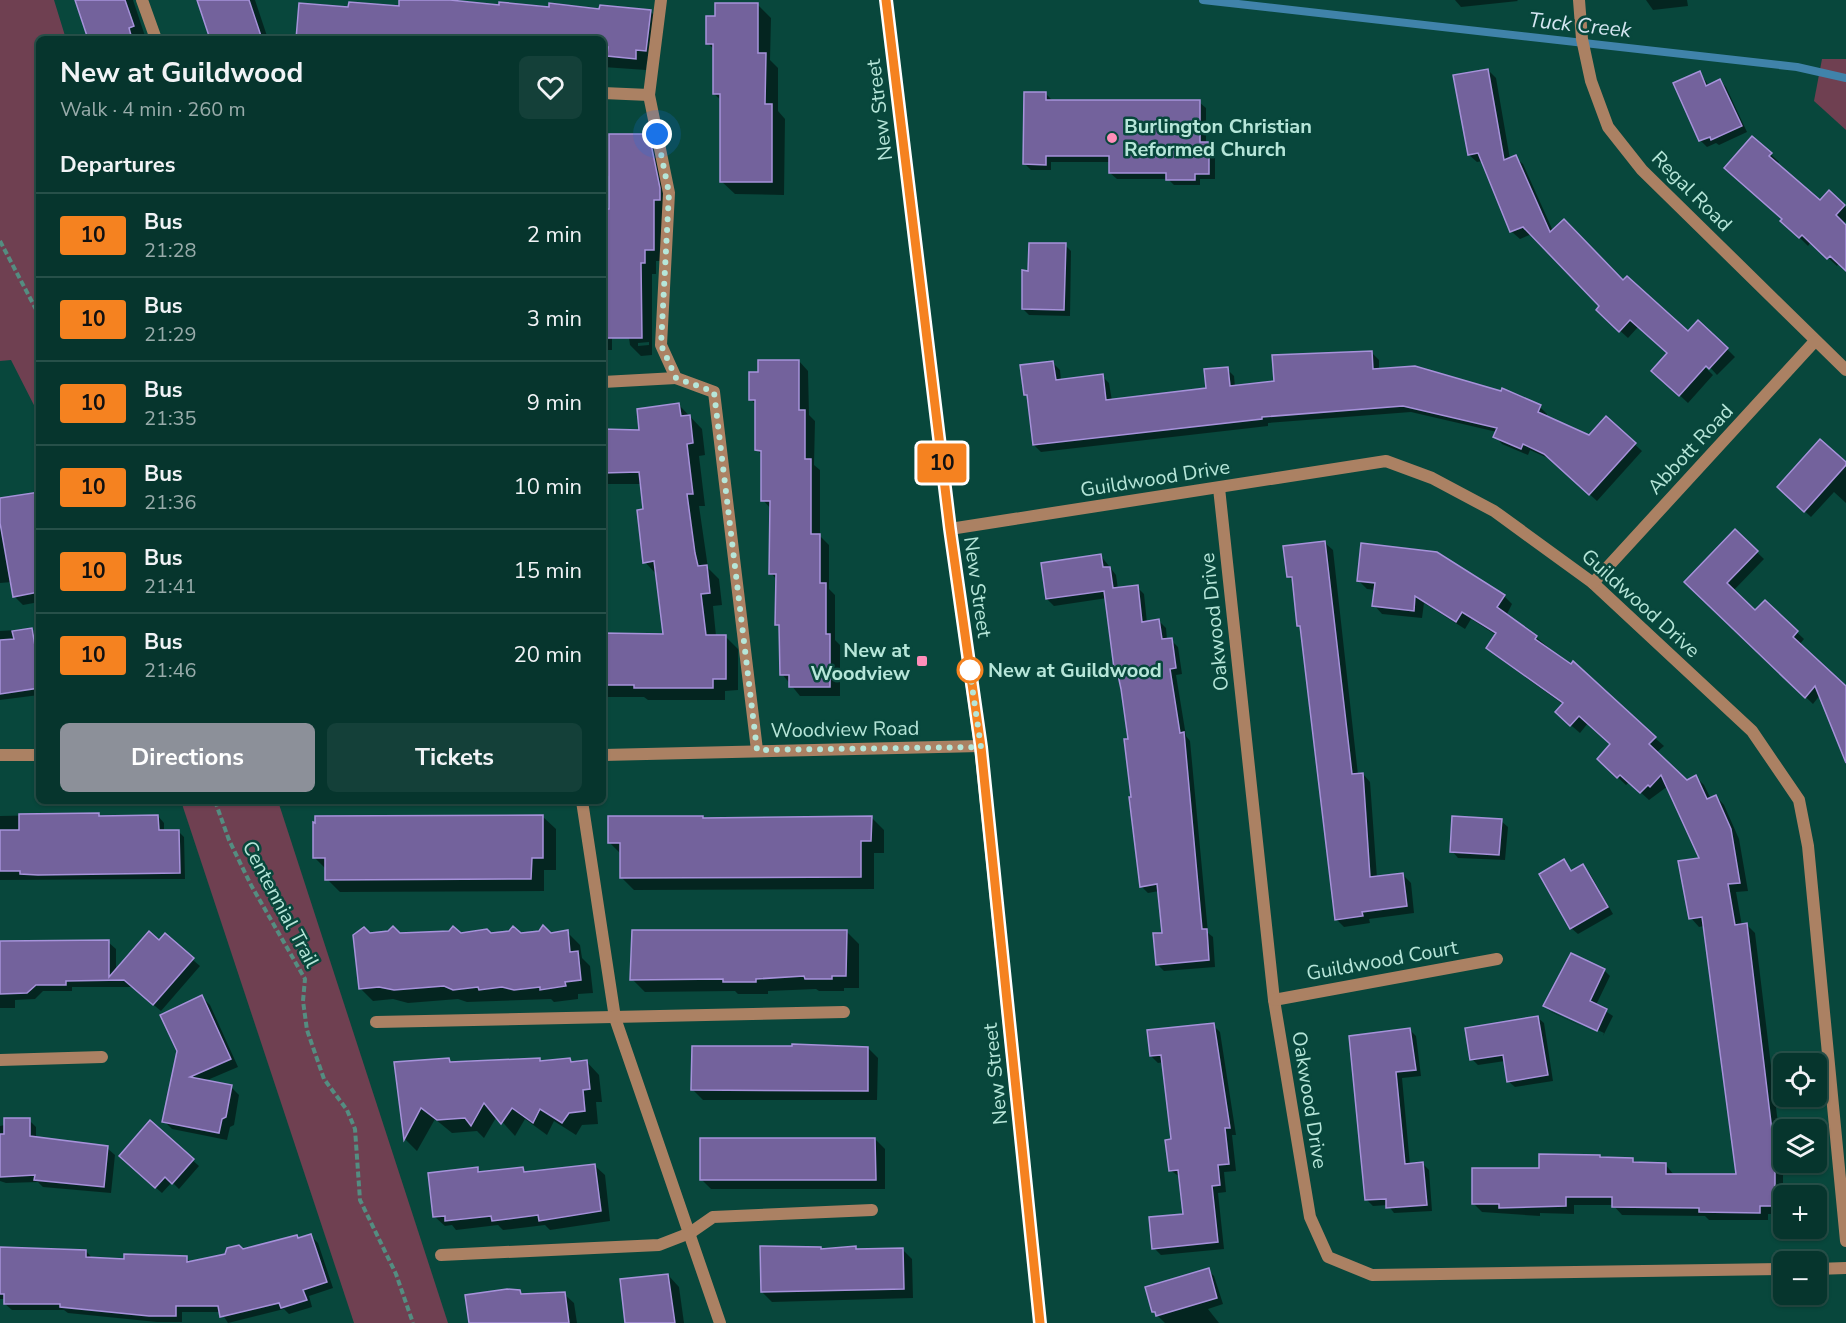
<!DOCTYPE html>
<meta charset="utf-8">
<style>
:root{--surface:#06352d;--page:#144039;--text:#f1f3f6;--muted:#98abaa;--line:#275049;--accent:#8c9099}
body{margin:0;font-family:"Nunito Sans",sans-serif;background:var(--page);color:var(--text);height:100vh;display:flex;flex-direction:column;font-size:22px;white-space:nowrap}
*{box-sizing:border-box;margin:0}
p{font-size:20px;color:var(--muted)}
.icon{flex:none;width:33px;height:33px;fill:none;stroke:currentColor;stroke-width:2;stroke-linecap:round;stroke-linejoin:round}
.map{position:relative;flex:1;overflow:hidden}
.side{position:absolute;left:36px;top:36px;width:570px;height:768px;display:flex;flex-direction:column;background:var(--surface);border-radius:9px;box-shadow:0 2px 4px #0004,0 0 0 2px var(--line)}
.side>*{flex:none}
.badge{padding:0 12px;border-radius:4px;font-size:21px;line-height:39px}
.tools{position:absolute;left:1773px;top:1053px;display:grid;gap:12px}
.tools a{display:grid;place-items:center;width:54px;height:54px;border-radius:9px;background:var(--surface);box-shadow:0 2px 4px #0004,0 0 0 2px var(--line);font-size:30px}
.you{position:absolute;width:30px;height:30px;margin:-15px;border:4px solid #fff;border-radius:50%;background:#1a73e8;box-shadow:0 0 0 9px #1a73e833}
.map>.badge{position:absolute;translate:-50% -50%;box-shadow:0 0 0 3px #fff}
h2{padding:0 24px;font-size:22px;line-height:54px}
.round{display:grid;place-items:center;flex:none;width:63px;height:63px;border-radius:9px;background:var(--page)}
.head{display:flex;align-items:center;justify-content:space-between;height:102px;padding:0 24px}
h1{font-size:28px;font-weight:700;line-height:45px}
.button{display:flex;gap:12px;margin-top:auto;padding:12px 24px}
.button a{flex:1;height:69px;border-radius:9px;background:var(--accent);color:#fff;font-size:24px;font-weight:700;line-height:69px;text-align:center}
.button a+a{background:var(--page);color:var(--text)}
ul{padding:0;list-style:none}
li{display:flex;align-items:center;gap:18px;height:84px;padding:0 24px;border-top:2px solid var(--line)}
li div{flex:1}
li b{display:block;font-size:22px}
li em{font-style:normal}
li .badge{min-width:66px;font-weight:700;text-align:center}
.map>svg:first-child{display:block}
.green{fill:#6f4051}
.shadow{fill:#0007;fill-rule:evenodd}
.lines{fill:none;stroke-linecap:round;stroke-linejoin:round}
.stream{stroke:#4083aa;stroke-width:8}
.building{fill:#73629c;stroke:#a692da;stroke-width:1.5}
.path{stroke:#548d81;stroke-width:4;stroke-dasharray:6 3;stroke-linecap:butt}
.lane{stroke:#ab8163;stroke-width:12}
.street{stroke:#ab8163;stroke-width:12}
.secondary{stroke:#eaa675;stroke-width:12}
.line-casing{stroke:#fff;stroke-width:14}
.line{stroke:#f58220;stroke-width:9}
.walk{stroke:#b6e6d9;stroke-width:6;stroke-dasharray:0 10.8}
.poi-dot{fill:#ff8eb9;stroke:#08473c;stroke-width:2}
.stop-dot{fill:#fff;stroke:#f58220;stroke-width:3}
.labels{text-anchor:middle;stroke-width:5;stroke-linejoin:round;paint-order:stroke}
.street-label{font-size:20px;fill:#b6e6d9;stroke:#08473c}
.poi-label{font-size:20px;font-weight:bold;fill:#b6e6d9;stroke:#08473c;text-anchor:start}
.stop-label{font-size:20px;font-weight:bold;fill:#b6e6d9;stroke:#08473c;text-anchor:start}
.water-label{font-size:21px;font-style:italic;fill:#d5e6f2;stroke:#08473c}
</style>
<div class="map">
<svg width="1846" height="1323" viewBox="0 0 1846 1323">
<rect width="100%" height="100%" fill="#08473c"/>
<g class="green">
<path d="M0,0H54L66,39H39V415L11,360L0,361Z"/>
<path d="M1822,59H1846V130L1814,101Z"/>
<path d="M181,801H278L448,1323H354Z"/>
</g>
<g class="shadow">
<path d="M77,0H133L146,39H90Z"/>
<path d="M198,0H255L268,39H210Z"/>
<path d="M401,0L651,12L662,23L657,62L647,61L646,70L603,67V39H294L350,9L400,8Z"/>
<path d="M1455,0H1517L1518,1L1461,7Z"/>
<path d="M1646,0H1687L1688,6L1653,10Z"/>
<path d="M758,5L771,18L770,60L778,68V111L785,119L784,195L735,194L721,181V100L714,94L715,50L707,43Z"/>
<path d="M1488,70L1496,78L1510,159L1515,157L1523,164L1553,231L1688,333L1727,349L1735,357L1717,375L1705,362L1702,364L1713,375L1688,403L1661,378L1669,354L1638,327L1628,338L1606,318L1601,306L1532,234L1520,239L1512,232L1483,161L1477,162L1469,155Z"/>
<path d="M1700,73L1709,86L1720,81L1726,87L1747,132L1719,145L1716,143L1707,147L1700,140Z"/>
<path d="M1046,94L1052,100L1199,102L1206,108V143L1215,150V179H1200V185H1174L1168,179H1117L1110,173L1111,162H1051V170H1031L1025,164Z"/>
<path d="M648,135L659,147L670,211L665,261H656V274H652V355L641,356L630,345L611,211V176H603V136ZM649,342V345L638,346V343Z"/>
<path d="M1753,138L1779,162L1777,165L1820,202L1829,192L1846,208V221L1843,224L1846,227V269L1839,263L1837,266L1811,242L1808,246L1782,220Z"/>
<path d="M1065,245L1071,251L1070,316L1029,315L1023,309L1030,272Z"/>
<path d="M603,314L612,324V350H603Z"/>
<path d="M1371,352L1379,360V370L1540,407L1547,414L1546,417L1589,437L1606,418L1642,451L1597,501L1552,460L1530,450L1528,455L1502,444L1495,436L1497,432L1411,412L1268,423V426L1041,452L1034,445L1029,398L1025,394L1053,363L1060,370L1061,381L1102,376L1109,383L1112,401L1208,390L1227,369L1234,376L1235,387L1276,382Z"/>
<path d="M799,361L808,371L809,415L815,421L814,465L820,470V536L829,545V589L835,595V640L840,645V696H800L782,674L781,628L777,624V580L771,573V509L763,500V456L757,450V405L751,400L760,374Z"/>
<path d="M679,405L702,429L705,455L699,456L705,506H699L708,568L719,579L722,605L713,606L716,636L726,637L738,649V690L725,691V700H648L644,697H603V634L664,636L657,575L645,562L642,484H603V427L607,431H641Z"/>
<path d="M1846,464V503L1834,492L1811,517L1785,493Z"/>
<path d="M39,493V602L23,605L14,596L12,582L0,583V528L2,527L0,500Z"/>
<path d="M1735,531L1764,559L1733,591L1755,612L1765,602L1804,639L1799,645L1846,688V763L1820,695L1813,704L1686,582Z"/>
<path d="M1325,543L1333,550L1358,775L1363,774L1370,782L1377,878L1403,875L1411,883L1414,913L1369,919L1370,923L1344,927L1336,919L1301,628L1294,582L1289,577Z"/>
<path d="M1101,556L1116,575L1118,589L1137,587L1144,594L1147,623L1159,621L1166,628L1167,640H1171L1178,647L1182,674L1176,675L1186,736L1190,741L1208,933L1213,937L1215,967L1164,971L1157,964L1163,934L1159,891L1148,893L1141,886L1129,740L1120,678L1117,675L1107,598L1054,606L1047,599Z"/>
<path d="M1358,580L1504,596L1512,604L1506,616L1536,637L1655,738L1664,746L1656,753L1687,781L1696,777L1704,785L1711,799L1716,796L1724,805L1739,839L1748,891L1736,892L1742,926L1747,925L1755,933L1783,1165V1214H1768V1220H1709L1705,1216L1622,1215L1613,1205H1574V1214L1540,1213V1216L1482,1212L1474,1204L1540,1170L1602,1159L1665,1164L1674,1175H1737L1704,926L1699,927L1691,918L1701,859L1668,786L1649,800L1629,782L1626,785L1607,767L1612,744L1588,723L1580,733L1566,721L1564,705L1496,656L1488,648L1496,635L1471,619L1465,629L1424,603L1422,618L1382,614L1374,605L1376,590L1367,589Z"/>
<path d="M31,629L37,636L39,645V695L0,700V631Z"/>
<path d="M98,814L102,818L158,816L164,823V831H178L184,837L185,879L0,880V816Z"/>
<path d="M542,816L556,829V870H544V891L340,892L327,879V870L315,858Z"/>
<path d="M703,817L705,819L871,817L884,830V853H874V889L634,890L621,877V854L609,842Z"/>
<path d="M1501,821L1508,827L1505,860L1458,858L1452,851Z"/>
<path d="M1564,861L1573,872L1583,866L1589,872L1613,914L1578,934L1571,928Z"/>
<path d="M846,931L859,944V988H844V991H819L816,989L768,991V994H738L735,991L645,992L632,979Z"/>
<path d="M567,932L580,945L582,958L590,966L593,993L578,994V999L554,1002L551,999L467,1002L458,999L408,1003L393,999L373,1001L360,988L370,934Z"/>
<path d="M165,936L200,966L161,1011L132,987H72V991H43L35,999L15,1000V1008H0V943L108,942L116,949V972Z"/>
<path d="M1604,970L1610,976L1596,1005L1613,1016L1603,1036L1551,1012L1545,1006ZM1550,1008L1604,1033L1603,1036L1550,1011Z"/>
<path d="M202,997L210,1005L238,1067L205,1081L231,1087L239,1095L234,1125L230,1127L227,1140L172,1129L164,1121Z"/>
<path d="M1537,1017L1544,1023L1553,1081L1515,1087L1508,1081L1505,1061L1478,1065L1472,1059Z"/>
<path d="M1213,1025L1220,1032L1236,1135H1232L1236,1171L1224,1172L1226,1192L1218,1193L1224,1249L1161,1255L1154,1248L1184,1215L1180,1177L1170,1170L1173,1141L1164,1062L1158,1063L1151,1056Z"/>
<path d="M1410,1030L1416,1036L1421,1076L1402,1078L1410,1165L1423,1164L1429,1170L1432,1211L1394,1213L1388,1205L1373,1206L1366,1199L1350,1037Z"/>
<path d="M868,1048L878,1058L877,1100H703L693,1090Z"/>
<path d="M539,1059L543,1063L570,1060L573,1063L586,1061L599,1075L602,1102H596L598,1124L582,1125L576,1135L554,1121L547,1135L525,1119L515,1136L497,1116L484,1138L477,1131L452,1133L435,1119L417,1151L405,1139L395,1063Z"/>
<path d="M29,1120L36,1127V1138L107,1148L115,1155L111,1193L43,1187L38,1182L6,1183L0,1181V1126Z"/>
<path d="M150,1123L199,1166L179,1189L172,1182L162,1193L127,1163Z"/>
<path d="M875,1139L885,1149V1189H711L702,1180Z"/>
<path d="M595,1166L605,1175L610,1221L550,1230L545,1225L503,1230L498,1225L456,1230L452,1225L445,1226L435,1217L477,1169L482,1173L523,1169L528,1173Z"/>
<path d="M296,1236L300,1240L311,1236L318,1243L333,1288L309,1296L312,1307L289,1314L284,1309L228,1323L221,1312H182V1322H157L68,1313L64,1310H12L5,1304V1299H0V1248L86,1251L93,1259L125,1261L186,1258L191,1262Z"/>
<path d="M856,1247L858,1250L902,1249L912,1259L913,1298L772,1302L762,1292L821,1248L823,1251Z"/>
<path d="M1208,1270L1214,1276L1223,1304L1208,1309L1219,1323H1165L1154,1312Z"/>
<path d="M668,1275L679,1287L684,1323H627Z"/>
<path d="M520,1291L524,1296L564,1294L574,1303L577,1323H471Z"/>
</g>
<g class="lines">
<path class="stream" d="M1203,0L1797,67L1846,78"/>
</g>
<g class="building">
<path d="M75,0H125L134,26L129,28L132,39H88Z"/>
<path d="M197,0H249L262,39H210Z"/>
<path d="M399,0H450L499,5V2L549,7V3L599,9L600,5L651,10L646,51L636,50V59L607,56L608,47H603V39H296L299,3L348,7L349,2L399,6Z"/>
<path d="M715,3H758V53H766L765,104H772V182H720V94H713V44H706V16H715Z"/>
<path d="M1488,69L1504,160L1516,155L1550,232L1564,219L1623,280L1627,276L1688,331L1698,320L1728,348L1709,369L1706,366L1679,396L1651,371L1667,353L1630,320L1619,332L1596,310L1599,306L1523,227L1510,232L1478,153L1468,155L1453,75Z"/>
<path d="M1700,71L1706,86L1720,79L1742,126L1711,140L1710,137L1699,141L1673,83Z"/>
<path d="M1024,92H1046V100H1200V142H1209V174H1195V180H1166V173H1109V156H1046V165L1023,164Z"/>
<path d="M609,134H649L660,188V200H654V250H645V263H641L642,338H603L604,209H609Z"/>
<path d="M1752,136L1772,153L1769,156L1820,200L1829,190L1845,205L1836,215L1846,225V271L1830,256L1827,259L1802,235L1799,238L1780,221L1782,219L1724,168Z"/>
<path d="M1029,243H1066L1064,310L1022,309V270L1028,271Z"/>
<path d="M1372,351L1373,369L1415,366L1501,391L1502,388L1541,405L1538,412L1589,435L1606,416L1636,443L1589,495L1544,454L1523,444L1521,449L1493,437L1497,428L1403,406L1262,417V419L1033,445L1027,395H1024L1020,365L1053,361L1056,380L1103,374L1106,400L1206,388L1204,369L1228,367L1230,386L1274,381L1272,355Z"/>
<path d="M758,360H799V410H805V459H811V534H820V583H826V634H830V687H789V675H780L779,625H775L776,574H769L770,501H761V451L755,450V400H749V372H758Z"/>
<path d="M679,403L681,416L690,415L693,443L687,444L693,494H687L695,553L698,566L707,565L710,593L701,594L706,635H726V679H713V688H634V685H603V633L663,634L654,561L643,563L637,510L643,509L639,472L603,473V429L639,430L637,409Z"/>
<path d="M1820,439L1846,462V465L1804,512L1777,487Z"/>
<path d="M39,492V592L13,597L0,523V498Z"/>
<path d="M1735,529L1758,551L1727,583L1755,610L1765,600L1798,631L1793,637L1846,686V763L1815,686L1805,698L1684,582Z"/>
<path d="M1325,541L1352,774L1363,773L1370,877L1403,873L1407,906L1362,912L1363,916L1335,920L1300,626H1297L1292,577H1287L1283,546Z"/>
<path d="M1361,543L1437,552L1505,595L1497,607L1537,636L1535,639L1571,664L1573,661L1656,737L1649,744L1687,780L1696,775L1707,799L1716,795L1731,829L1740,883L1728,884L1735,925L1747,923L1775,1156V1206H1760V1213L1699,1212V1208L1612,1207V1197H1566V1206L1499,1208V1204H1472V1168H1539V1154L1600,1155V1157L1633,1158V1162L1666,1163V1174H1736L1702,917L1689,919L1678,861L1699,858L1661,775L1650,787L1648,785L1640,793L1620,775L1617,778L1597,759L1610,744L1579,716L1570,726L1555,712L1563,703L1486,648L1496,633L1462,612L1456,622L1415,596L1414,611L1372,606L1375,583L1357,581Z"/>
<path d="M1101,554L1103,567H1110L1113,588L1138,585L1142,622L1159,619L1162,639L1172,638L1176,668L1170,669L1180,733L1184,732L1202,929H1207L1209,960L1156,965L1153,933H1162L1157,884L1140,887L1129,797H1131L1124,739H1128L1121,689L1118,675L1115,676L1104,591L1046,599L1041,563Z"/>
<path d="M32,628L35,646L39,645V688L0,694V640L14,639L12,631Z"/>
<path d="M99,813V816L158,815L159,830H179L180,873L38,875L20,874V871H0V830H19V814Z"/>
<path d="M543,815V858H532L531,879L325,880V858H313V822L315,823V816Z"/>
<path d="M608,816H703V818L872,816L871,841H861V877L620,878V843H608Z"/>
<path d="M1452,816L1502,819L1499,855L1450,852Z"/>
<path d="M1564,859L1571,871L1583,864L1608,907L1570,929L1539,874Z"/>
<path d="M543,925L551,933L568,930L570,952L578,951L581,980L565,982L566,986L540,990V987L514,990L502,987L479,990L478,987L453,990L444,986L394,990L379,987L359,989L353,935L364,927L370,933L388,931L393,926L400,933L449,931L453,926L461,933L487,929L491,933L509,931L513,926L521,933L539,931Z"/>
<path d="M632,930H847L846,976H832V979H805L804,976L756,979V982H723V979L630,980Z"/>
<path d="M149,931L159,940L165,933L194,958L153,1005L124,980L66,981V985H36L27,993L0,994V941L109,940V977Z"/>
<path d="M1571,953L1605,969L1590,1001L1607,1009L1597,1031L1543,1006Z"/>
<path d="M202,995L231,1059L190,1077L232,1085L226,1117L222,1119L219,1133L162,1122L177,1051L160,1015Z"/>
<path d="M1538,1016L1548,1075L1507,1082L1503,1055L1470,1060L1465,1028Z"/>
<path d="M1214,1023L1230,1128H1225L1229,1164L1218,1165L1220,1185L1212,1186L1218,1242L1152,1249L1149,1217L1183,1214L1178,1170L1169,1171L1165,1140L1171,1139L1161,1055L1150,1056L1147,1030Z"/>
<path d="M1410,1028L1416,1070L1396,1072L1405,1164L1423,1162L1427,1205L1386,1208V1199L1365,1200L1349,1036Z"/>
<path d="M792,1044L868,1047V1091L691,1090L692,1046H792Z"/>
<path d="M449,1058L450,1062L540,1058V1061L570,1058L571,1062L587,1060L590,1089L583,1090L585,1111L569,1113L562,1123L540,1109L533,1123L512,1108L501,1124L484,1103L471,1126L465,1118L437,1120L421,1108L404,1140L394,1062Z"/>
<path d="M4,1118H30V1136L108,1146L104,1187L34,1180L35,1175L0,1177V1134H4Z"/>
<path d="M150,1120L194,1159L172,1184L165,1177L155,1188L119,1156Z"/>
<path d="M700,1138H875L876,1180H700Z"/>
<path d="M595,1164L601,1211L539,1221L538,1215L492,1221L491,1216L445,1221V1216L433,1217L428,1173L478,1167V1172L523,1167L524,1172Z"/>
<path d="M311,1234L327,1282L303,1290L307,1300L281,1308L279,1303L220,1317L218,1306H176V1316H149L60,1307V1304H4V1294H0V1247L86,1250V1257L124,1259V1254L187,1256V1262L225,1254L227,1248L239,1245L243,1249L297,1235L298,1238Z"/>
<path d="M760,1246L821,1247V1249L856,1246V1249L903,1248L904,1289L761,1292Z"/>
<path d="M1209,1268L1217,1298L1156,1316L1155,1312H1152L1145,1287Z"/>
<path d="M668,1274L675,1323H625L620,1279Z"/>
<path d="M507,1289L520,1290L521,1294L565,1292L569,1323H469L465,1295Z"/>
</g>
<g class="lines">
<g class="path">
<path d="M0,241L39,315"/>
<path d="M215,801L229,840L251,885L305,979L303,1001L307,1030L324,1079L347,1110L355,1129L360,1200L396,1274L413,1323"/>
</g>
<g class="lane">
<path d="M142,0L156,39"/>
<path d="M661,0L649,95L669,193L661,345L676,378L714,392L757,750"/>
<path d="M603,93L649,95"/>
<path d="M603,382L676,378"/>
<path d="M582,801L615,1018L720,1323"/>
<path d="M376,1022L844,1012"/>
<path d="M441,1255L659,1245L690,1233L713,1217L872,1210"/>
</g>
<g class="street">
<path d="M1579,0L1582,39L1591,81L1608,127L1642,170L1846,370"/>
<path d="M1219,488L1274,1000L1310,1217L1328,1257L1372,1275L1784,1269"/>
<path d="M950,529L1386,461L1432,478L1494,511L1593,583L1752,731L1799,800L1808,846L1846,1241"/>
<path d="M1593,583L1815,341"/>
<path d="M0,755H39"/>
<path d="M603,755L980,746"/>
<path d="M1274,1000L1497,959"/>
<path d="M0,1060L102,1057"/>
<path d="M1816,1269L1846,1268"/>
</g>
<path class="secondary" d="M886,0L950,529L980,746L1040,1323"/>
</g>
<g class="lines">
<defs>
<path id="line" d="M886,0L950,529L981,747L1040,1323"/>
</defs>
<use href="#line" class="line-casing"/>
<use href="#line" class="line"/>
<path class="walk" d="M657,134L669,193L661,345L676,378L714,392L757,750L981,747L968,659L970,670"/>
</g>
<g class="poi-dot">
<circle cx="1112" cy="138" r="6"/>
<rect x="916" y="655" width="12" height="12" rx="3"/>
</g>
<circle class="stop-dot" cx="970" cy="670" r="12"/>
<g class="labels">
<g class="street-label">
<text transform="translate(879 110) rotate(-97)" y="7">New Street</text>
<text transform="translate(1692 191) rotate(45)" y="7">Regal Road</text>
<text transform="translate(1690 449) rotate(-47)" y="7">Abbott Road</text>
<text transform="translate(1155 478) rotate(-9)" y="7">Guildwood Drive</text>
<text transform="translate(978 587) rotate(82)" y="7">New Street</text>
<text transform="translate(1641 603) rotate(42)" y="7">Guildwood Drive</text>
<text transform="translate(1214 622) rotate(-96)" y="7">Oakwood Drive</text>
<text transform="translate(845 729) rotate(-1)" y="7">Woodview Road</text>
<text transform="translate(281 904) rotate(62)" y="7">Centennial Trail</text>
<text transform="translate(1382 960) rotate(-10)" y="7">Guildwood Court</text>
<text transform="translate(995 1074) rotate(-96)" y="7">New Street</text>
<text transform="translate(1310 1100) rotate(81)" y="7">Oakwood Drive</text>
</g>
<g class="poi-label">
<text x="1124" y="133">Burlington Christian<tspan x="1124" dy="23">Reformed Church</tspan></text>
<text x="910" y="657" text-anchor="end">New at<tspan x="910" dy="23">Woodview</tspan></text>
</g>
<g class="stop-label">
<text x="988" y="677">New at Guildwood</text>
</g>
<g class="water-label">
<text transform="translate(1580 25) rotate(6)" y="7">Tuck Creek</text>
</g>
</g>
</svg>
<div class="tools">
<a><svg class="icon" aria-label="locate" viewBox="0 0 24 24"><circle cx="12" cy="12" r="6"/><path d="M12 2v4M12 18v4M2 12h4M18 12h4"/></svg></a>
<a><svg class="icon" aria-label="layers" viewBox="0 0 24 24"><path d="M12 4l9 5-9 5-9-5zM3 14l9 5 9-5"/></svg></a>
<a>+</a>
<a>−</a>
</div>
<div class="you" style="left:657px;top:134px"></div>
<b class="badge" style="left:942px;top:463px;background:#f58220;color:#111">10</b>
<section class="side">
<div class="head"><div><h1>New at Guildwood</h1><p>Walk · 4 min · 260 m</p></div><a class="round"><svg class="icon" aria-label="heart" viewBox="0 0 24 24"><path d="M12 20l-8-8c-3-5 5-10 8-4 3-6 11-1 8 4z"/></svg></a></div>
<h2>Departures</h2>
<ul>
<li><span class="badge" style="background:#f58220;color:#111">10</span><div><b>Bus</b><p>21:28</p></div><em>2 min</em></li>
<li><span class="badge" style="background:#f58220;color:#111">10</span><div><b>Bus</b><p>21:29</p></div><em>3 min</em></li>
<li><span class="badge" style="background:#f58220;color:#111">10</span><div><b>Bus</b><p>21:35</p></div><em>9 min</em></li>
<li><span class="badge" style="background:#f58220;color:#111">10</span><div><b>Bus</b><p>21:36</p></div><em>10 min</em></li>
<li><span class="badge" style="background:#f58220;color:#111">10</span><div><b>Bus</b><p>21:41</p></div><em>15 min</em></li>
<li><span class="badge" style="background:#f58220;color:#111">10</span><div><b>Bus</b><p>21:46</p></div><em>20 min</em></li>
</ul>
<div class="button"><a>Directions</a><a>Tickets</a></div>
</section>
</div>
